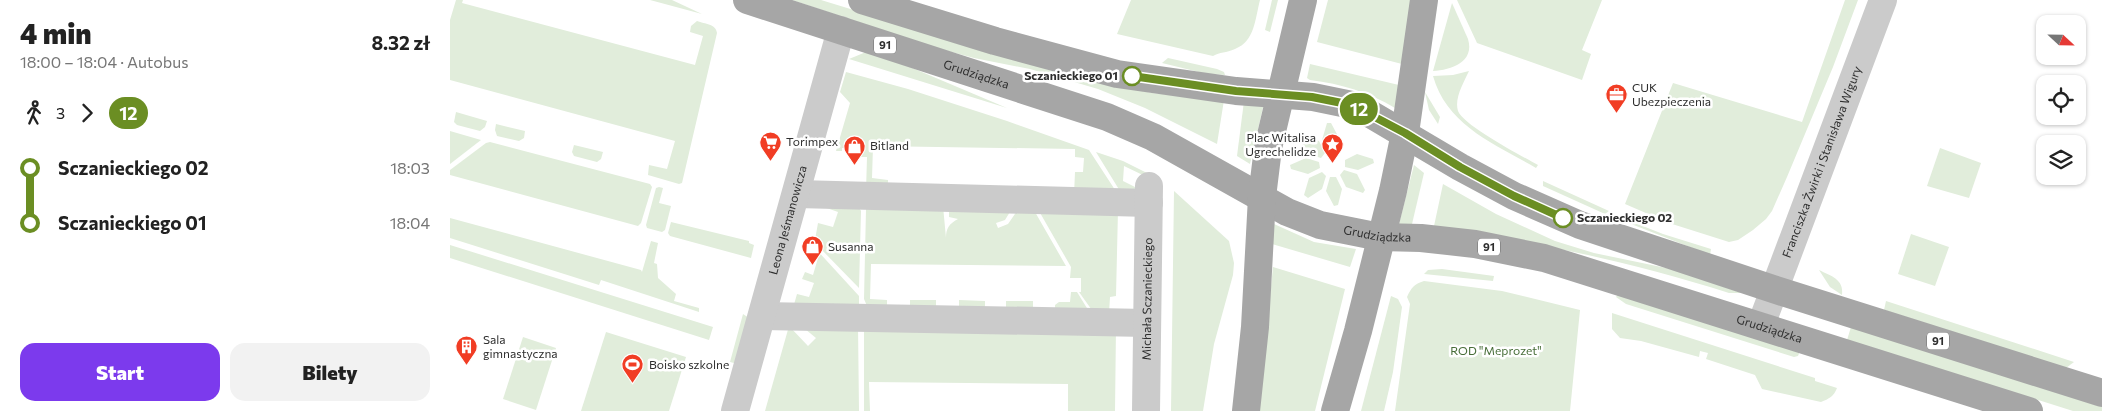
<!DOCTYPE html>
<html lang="pl">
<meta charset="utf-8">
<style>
:root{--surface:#fff;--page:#f2f2f2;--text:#222;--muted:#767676;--accent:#7c3aed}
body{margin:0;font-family:Commissioner,sans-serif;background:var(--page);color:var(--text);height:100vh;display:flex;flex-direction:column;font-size:19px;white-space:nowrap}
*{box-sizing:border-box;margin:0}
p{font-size:16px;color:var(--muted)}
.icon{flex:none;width:28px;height:28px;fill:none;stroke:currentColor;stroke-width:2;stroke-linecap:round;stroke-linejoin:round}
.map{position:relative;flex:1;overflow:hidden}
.panel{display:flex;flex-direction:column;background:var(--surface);width:450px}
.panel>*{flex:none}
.badge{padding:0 10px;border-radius:16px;font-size:18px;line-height:32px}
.needle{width:32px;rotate:112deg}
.buttons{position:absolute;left:1586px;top:15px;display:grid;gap:10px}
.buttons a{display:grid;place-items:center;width:50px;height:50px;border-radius:10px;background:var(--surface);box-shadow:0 1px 4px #0004;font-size:25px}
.map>.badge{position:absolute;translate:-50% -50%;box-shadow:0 0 0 2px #fff}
.legs{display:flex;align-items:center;gap:8px;height:55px;padding:0 20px;font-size:16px}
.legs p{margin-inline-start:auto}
.head{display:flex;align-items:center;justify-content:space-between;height:85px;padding:0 20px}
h1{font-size:28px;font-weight:800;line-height:38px}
.button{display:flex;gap:10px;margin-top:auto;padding:10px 20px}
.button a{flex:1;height:58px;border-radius:15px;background:var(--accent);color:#fff;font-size:20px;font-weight:800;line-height:58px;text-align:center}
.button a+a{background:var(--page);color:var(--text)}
ul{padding:0 20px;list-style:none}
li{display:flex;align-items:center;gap:18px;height:55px;font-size:19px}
li i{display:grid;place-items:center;width:8px;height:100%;margin:0 6px;background:currentColor}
li i::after{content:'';width:12px;height:12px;margin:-6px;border:4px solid;border-radius:50%;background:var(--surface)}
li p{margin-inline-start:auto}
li:first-child i{background:linear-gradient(#0000 50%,currentColor 0)}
li:last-child i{background:linear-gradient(currentColor 50%,#0000 0)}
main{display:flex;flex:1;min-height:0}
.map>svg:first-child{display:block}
.green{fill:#e1eddb}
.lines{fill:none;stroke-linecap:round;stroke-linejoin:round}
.minor{stroke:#cbcbcb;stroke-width:28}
.major{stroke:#a6a6a6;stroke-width:28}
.line-1-casing{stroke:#fff;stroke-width:11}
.line-1{stroke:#6b8e23;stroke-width:8}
.stop-1-dot{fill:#fff;stroke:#6b8e23;stroke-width:2.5}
.labels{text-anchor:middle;stroke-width:5;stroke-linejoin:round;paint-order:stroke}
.shield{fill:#fff;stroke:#6d6d6d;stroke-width:1}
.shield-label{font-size:11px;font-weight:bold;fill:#2e2e2e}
.street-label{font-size:12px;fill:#2e2e2e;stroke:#fff}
.stop-label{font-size:12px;font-weight:bold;fill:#2e2e2e;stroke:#fff;text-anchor:end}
.poi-label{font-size:12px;fill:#2e2e2e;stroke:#fff;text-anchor:start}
.park-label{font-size:12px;fill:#476d38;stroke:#fff}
</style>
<main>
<section class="panel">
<div class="head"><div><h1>4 min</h1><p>18:00 – 18:04 · Autobus</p></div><b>8.32 zł</b></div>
<div class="legs"><svg class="icon" aria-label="walk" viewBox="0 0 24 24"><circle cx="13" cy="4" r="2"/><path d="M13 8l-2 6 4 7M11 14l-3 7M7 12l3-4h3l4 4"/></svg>3<svg class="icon" aria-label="forward" viewBox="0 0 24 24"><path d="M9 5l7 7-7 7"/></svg><b class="badge" style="background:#6b8e23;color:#fff">12</b></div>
<ul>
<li><i style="color:#6b8e23"></i><b>Sczanieckiego 02</b><p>18:03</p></li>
<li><i style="color:#6b8e23"></i><b>Sczanieckiego 01</b><p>18:04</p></li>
</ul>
<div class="button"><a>Start</a><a>Bilety</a></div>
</section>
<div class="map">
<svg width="1652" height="411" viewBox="0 0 1652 411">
<rect width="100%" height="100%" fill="#fff"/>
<g class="green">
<path d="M6,0H13L12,3L245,65L253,36L240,32L241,26L247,21C255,24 266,24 267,33L232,183L229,184L198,175L199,165L217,169L225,141L0,80V20Z"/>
<path d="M200,0H222L252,14Z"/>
<path d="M342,0H371L616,75L702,93L774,100L767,144L695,108L648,89L580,69L524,58L483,47Z"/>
<path d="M681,0H810C805,19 805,41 785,49C776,53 770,52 763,56L667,34Z"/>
<path d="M822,0H828L820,32L815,30Z"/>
<path d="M878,0H961L952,64L867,42Z"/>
<path d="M1007,0H1152L1132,50L1141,54L1132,80L1027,43Z"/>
<path d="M1395,0H1408L1383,67L1337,177L1322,211L1316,219L1303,230L1288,240L1279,242L1219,223L1175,204L1223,83L1352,122Z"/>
<path d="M1002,3L1018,39C1025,62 1001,70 983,71Z"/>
<path d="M416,52L460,67L557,108L399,59Z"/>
<path d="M718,58L767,69L774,72L775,75L757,74L712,63Z"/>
<path d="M860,64L949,85L945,108C918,92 892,84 860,80L857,78Z"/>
<path d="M1019,71C1014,82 1004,98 1008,111C1014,126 1072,156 1088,165L1086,168C1045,144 997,126 983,76L1003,75Z"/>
<path d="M396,72L458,89L557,121L639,150L669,196L624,195L625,172H633L634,158L625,157V149L423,146L422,178L438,180V192L416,191L417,157H409V148H392V151H386L400,103L390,92Z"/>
<path d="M975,92L990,117L988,124L979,110Z"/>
<path d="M794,101L814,103L800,164L787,156Z"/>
<path d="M6,112L37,121L35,127L30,131L7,125L4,122Z"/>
<path d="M877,123H881L889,138L884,151L878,152L872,140Z"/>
<path d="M46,124L75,131L74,138L69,141L47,136L45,130Z"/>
<path d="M0,131L31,140L0,164Z"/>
<path d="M852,135L869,141L875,153L871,158L858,154L849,138Z"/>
<path d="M40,142L200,184L202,187L191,223L188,226L0,175V170L36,143Z"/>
<path d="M124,145L153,152L151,159L147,162L124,156L122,152Z"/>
<path d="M1490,148L1531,163L1519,198L1477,186Z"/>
<path d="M646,152L673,161L701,175L699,178L674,166L673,181L689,189L673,196Z"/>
<path d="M907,154L923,159L924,163L908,170L895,167V160Z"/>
<path d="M856,158L869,162L870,168L858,174L841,169L840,165Z"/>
<path d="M964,165L974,173L962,224H949Z"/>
<path d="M894,170L907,174L915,190L913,193L896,187L890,175Z"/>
<path d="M872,172L876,176L872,189L858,198L854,195L859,178Z"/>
<path d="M880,177H886L892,189L888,205L884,206L876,191Z"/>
<path d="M1093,181L1159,211L1155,214L1093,186Z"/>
<path d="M993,184L1046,214L1105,241L1144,253L1221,269L1292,293H1279C1182,262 1085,242 984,226Z"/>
<path d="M209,187L213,188L209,203L221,206L215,230L212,232L197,228L196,225L206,188Z"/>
<path d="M724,191L779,241L784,263L783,275L764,344L753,411H721Z"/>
<path d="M371,206L409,207L411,211L409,288L371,249L373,242L365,240L368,223L383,227L388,212Z"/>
<path d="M493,206L496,238C496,228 499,224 508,219L499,217V207H563L555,220L546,223L548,228L558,224L567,211L585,212L616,266L421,264L420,299L437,300V310L417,306L414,299L416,209Z"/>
<path d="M668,210L666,296L660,297L659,313H644L629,292H631V278H620L621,267L589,211Z"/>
<path d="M1170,217L1213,234L1261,249L1260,255L1171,220Z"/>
<path d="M0,218L191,270L192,272L201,241L208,243L204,263L207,264L208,278L226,294L224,301L249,308V312L151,280L149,285L0,238Z"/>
<path d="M221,222L299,241V243L304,245L301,258L220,236L218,233Z"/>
<path d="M824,224L864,242L906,249L900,267L822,244Z"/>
<path d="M1461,234L1499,247L1485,286L1448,274Z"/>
<path d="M0,245L263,327L259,340L0,258Z"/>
<path d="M361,247L365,248L409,296V305L343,308L347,294L359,297L364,283L352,279L355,272L363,275L368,258L360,255Z"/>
<path d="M823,267L895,289L865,411H808Z"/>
<path d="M992,269L1044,276L1043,281L974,274L978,270Z"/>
<path d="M1369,270C1381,276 1394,279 1392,295L1380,287Z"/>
<path d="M974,281L1052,291L1130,310L1120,411H945L960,304L957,297C961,288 964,284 974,281Z"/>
<path d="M621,292H627L640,313L605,312V305L609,302H620Z"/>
<path d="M1168,294L1350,351L1348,356L1344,357L1176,304L1166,297Z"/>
<path d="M941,296L948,299L952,307L943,372L934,411H911Z"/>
<path d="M460,300H486V311L460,310Z"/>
<path d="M509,300L535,301V311H509Z"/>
<path d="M556,301H583V312L556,311Z"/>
<path d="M1436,301L1624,362L1616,368L1434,310Z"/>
<path d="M1162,313L1365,378V381L1387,388C1384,396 1379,399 1371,402L1312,389L1305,375L1256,359L1258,353L1250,351L1249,357L1191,341L1170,338L1162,329Z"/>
<path d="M293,314L299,318L287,362L284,363L280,362Z"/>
<path d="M349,324L408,325L409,411H315L339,326L358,346L366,338Z"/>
<path d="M414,327H666L665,411H618V384L419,382L420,411H414Z"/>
<path d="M1401,327L1652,407V411H1623L1397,340Z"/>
<path d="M156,332L236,357L219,411H131Z"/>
<path d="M73,337L106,348L86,410L53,399Z"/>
</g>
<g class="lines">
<g class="minor">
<path d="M347,194L699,203"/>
<path d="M312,316L697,323"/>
<path id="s1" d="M1311,325L1433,0"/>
<path id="s2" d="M285,411L391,30"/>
<path id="s3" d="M696,411L699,186"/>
</g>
<g class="major">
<path id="s4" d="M297,0L657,117L703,137L837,212L870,225L930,237L971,238L1025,244L1094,258L1579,411"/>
<path d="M412,0L545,41L667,74L786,91L863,97L902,105L922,115L1010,167L1064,196L1130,225L1323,289L1652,393"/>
<path d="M796,411L805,327L812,197L818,148L853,0"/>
<path d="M885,411L908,331L943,191L955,133L974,0"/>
</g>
</g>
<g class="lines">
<defs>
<path id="line-1" d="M682,76L786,91L862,97L902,105L955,133L1010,167L1064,196L1113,218"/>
</defs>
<use href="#line-1" class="line-1-casing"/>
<use href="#line-1" class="line-1"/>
</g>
<defs>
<symbol id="office-pin" viewBox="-11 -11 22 30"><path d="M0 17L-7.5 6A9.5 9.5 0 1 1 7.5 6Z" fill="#f13d24" stroke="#fff"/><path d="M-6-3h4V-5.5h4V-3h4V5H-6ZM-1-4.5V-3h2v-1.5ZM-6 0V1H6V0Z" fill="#fff"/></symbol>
<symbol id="supermarket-pin" viewBox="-11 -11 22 30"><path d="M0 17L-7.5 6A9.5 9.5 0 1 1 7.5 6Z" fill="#f13d24" stroke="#fff"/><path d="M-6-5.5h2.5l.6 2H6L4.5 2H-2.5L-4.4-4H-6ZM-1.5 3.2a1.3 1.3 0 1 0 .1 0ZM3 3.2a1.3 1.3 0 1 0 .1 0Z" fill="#fff"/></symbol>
<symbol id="sight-pin" viewBox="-11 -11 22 30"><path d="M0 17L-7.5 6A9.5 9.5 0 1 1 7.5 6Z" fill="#f13d24" stroke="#fff"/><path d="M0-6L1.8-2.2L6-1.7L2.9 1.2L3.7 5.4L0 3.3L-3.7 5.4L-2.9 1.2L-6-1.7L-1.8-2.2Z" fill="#fff"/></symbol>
<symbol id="shop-pin" viewBox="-11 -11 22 30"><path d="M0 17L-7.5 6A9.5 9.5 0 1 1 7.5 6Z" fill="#f13d24" stroke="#fff"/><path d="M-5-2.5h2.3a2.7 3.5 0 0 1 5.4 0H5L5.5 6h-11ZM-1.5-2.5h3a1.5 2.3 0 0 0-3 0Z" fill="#fff"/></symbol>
<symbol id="building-pin" viewBox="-11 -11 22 30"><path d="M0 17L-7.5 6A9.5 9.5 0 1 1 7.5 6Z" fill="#f13d24" stroke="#fff"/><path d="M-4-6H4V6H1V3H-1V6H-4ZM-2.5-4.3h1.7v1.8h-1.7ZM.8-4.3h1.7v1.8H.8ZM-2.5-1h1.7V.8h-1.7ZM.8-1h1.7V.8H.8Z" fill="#fff"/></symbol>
<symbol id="stadium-pin" viewBox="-11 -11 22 30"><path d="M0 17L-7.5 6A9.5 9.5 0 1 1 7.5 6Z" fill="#f13d24" stroke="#fff"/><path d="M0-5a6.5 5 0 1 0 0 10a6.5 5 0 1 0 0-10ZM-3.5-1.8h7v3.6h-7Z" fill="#fff"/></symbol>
</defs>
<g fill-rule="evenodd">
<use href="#office-pin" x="1154" y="82" width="25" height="34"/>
<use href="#supermarket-pin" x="308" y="130" width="25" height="34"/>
<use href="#sight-pin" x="870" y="132" width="25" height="34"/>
<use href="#shop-pin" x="392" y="134" width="25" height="34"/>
<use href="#shop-pin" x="350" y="234" width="25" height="34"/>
<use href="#building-pin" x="4" y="334" width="25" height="34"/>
<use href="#stadium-pin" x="170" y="352" width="25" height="34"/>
</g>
<g class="stop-1-dot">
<circle cx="682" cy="76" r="9"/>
<circle cx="1113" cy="218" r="9"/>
</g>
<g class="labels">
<g class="shield">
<rect x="424" y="36.5" width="22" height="17" rx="4"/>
<rect x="1028" y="238.5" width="22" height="17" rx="4"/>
<rect x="1477" y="332.5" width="22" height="17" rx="4"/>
</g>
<g class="shield-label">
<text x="435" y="49">91</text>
<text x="1039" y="251">91</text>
<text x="1488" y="345">91</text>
</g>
<g class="street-label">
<text dy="4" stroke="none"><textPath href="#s4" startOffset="241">Grudziądzka</textPath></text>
<text dy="4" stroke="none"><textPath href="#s1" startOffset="174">Franciszka Żwirki i Stanisława Wigury</textPath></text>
<text dy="4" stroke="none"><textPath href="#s2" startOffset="198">Leona Jeśmanowicza</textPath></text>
<text dy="4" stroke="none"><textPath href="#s4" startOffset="676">Grudziądzka</textPath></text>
<text dy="4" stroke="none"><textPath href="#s3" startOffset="112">Michała Sczanieckiego</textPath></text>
<text dy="4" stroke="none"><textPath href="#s4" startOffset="1081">Grudziądzka</textPath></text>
</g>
<g class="stop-label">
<text x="668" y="80">Sczanieckiego 01</text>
<text x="1127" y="222" text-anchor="start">Sczanieckiego 02</text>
</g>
<g class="poi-label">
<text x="1182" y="92">CUK<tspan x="1182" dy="14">Ubezpieczenia</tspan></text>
<text x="866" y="142" text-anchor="end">Plac Witalisa<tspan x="866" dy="14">Ugrechelidze</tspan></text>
<text x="336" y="146">Torimpex</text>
<text x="420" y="150">Bitland</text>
<text x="378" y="251">Susanna</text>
<text x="33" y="344">Sala<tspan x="33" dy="14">gimnastyczna</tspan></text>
<text x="199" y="369">Boisko szkolne</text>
</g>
<g class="park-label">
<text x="1046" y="355">ROD "Meprozet"</text>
</g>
</g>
</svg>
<div class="buttons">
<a><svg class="needle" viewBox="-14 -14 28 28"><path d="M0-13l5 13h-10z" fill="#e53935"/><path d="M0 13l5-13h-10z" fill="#767676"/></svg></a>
<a><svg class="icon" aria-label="locate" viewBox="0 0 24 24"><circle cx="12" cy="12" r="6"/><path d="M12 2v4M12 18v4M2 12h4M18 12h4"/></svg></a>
<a><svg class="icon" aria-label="layers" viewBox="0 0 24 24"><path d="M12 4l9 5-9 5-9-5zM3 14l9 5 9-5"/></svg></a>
</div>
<b class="badge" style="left:909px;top:109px;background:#6b8e23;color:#fff">12</b>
</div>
</main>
